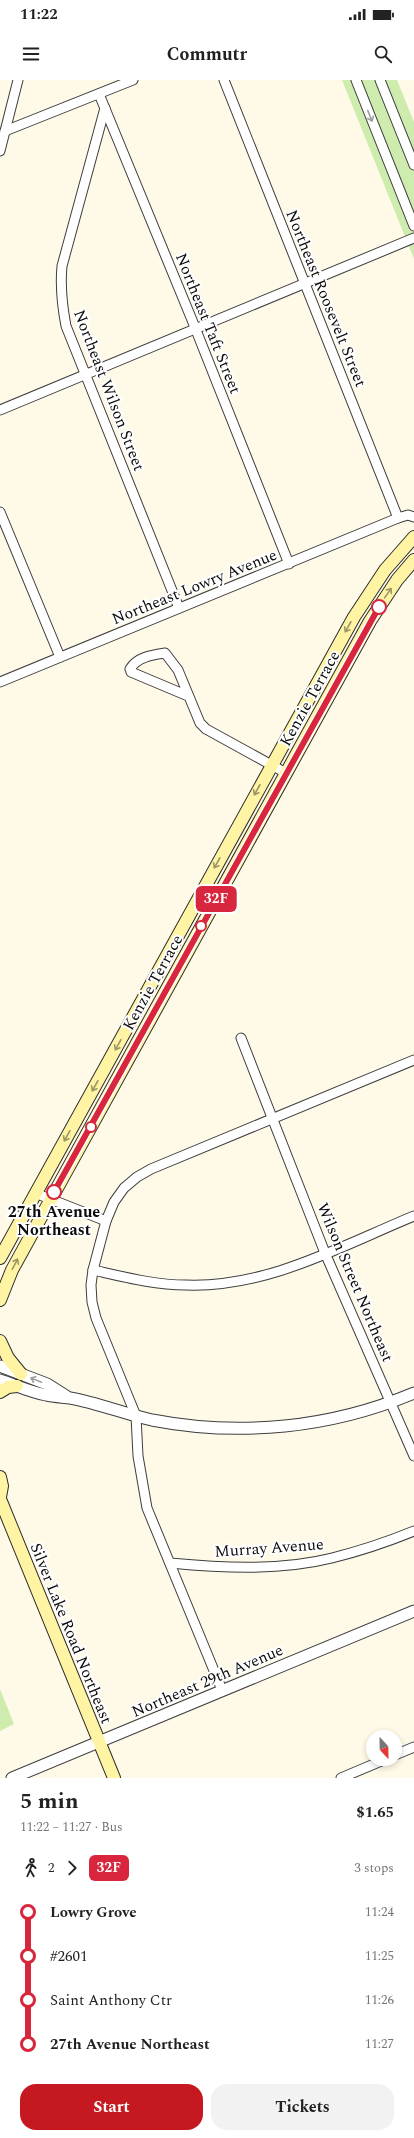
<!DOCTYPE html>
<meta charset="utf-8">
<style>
:root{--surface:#fff;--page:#f2f2f2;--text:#222;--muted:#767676;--accent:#c51821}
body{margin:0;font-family:Spectral,serif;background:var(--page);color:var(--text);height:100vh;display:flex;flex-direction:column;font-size:15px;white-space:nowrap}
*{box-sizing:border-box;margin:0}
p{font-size:13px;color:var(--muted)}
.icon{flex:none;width:22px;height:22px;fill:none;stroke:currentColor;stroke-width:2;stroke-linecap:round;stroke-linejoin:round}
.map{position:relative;height:1698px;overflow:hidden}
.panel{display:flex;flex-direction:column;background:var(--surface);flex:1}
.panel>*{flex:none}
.badge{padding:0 8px;border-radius:6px;font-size:14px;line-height:26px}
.needle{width:26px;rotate:158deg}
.tools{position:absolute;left:366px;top:1650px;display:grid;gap:8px}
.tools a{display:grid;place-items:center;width:36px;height:36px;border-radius:50%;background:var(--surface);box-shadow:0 2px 6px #0003;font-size:20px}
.map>.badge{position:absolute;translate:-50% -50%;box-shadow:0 0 0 2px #fff}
.legs{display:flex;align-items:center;gap:6px;height:44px;padding:0 20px;font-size:13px}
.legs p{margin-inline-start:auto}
.head{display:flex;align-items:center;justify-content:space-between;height:68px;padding:0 20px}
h1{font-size:22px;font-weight:700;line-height:30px}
.button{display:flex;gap:8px;margin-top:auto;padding:8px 20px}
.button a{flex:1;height:46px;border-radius:16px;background:var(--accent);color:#fff;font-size:16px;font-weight:700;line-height:46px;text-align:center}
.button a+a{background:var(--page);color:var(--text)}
ul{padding:0 20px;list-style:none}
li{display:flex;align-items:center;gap:14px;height:44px;font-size:15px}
li i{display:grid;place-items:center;width:6px;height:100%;margin:0 5px;background:currentColor}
li i::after{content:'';width:10px;height:10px;margin:-5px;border:3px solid;border-radius:50%;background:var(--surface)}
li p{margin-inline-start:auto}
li:first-child i{background:linear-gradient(#0000 50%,currentColor 0)}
li:last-child i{background:linear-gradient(currentColor 50%,#0000 0)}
.status{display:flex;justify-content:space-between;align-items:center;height:28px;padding:0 20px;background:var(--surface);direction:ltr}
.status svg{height:11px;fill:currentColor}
header{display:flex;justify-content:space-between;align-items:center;height:52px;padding:0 20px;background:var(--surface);font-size:18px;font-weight:700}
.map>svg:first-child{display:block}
.green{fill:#cfecaf}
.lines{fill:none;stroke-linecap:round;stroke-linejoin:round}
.minor-casing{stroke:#3e3e3e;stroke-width:11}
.tertiary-casing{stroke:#3e3e3e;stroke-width:13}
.secondary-casing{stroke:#2d2d2d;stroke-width:14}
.minor{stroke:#fff;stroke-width:9}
.tertiary{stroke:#fff;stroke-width:11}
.secondary{stroke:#fff4a3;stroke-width:12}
.oneway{stroke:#9d9d9d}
.oneway2{stroke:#9d9766}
.line-1-casing{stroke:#fff;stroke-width:9}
.line-1{stroke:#d7263d;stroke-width:6}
.stop-1-dot{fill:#fff;stroke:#d7263d;stroke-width:2}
.labels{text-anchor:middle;stroke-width:4;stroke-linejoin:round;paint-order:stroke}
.street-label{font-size:16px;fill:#0b0b0b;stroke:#fff}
.stop-label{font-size:16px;font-weight:bold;fill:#0b0b0b;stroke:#fff}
</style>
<div class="status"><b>11:22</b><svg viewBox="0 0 49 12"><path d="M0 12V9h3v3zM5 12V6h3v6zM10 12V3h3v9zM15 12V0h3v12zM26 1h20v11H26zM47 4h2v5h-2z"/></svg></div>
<header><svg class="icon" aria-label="menu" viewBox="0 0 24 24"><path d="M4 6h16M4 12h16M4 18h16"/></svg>Commutr<svg class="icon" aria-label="search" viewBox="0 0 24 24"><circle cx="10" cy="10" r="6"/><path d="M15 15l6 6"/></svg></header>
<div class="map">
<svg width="414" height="1698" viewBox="0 0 414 1698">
<rect width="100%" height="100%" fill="#fffae8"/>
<g class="green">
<path d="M342,0H397L414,42V179Z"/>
<path d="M0,1609L14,1644L0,1651Z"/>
</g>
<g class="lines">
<defs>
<g id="minor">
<path d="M224,0L398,438L408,435L414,437"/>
<path d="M356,0L414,146"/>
<path d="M380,0L414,85"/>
<path d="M99,14L192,240L289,484"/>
<path d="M105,28L62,186C60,207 62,225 66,246L179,528"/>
<path d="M5,51L133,0"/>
<path d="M0,71L18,0"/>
<path d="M0,330L414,158"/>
<path d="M0,432L60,577"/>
<path d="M0,602L398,438"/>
<path d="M188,616L131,592L130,589C137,577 152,575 165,573L178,590L200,643L206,649L286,693"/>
<path d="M241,958L325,1173L414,1376"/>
<path d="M35,1113L106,1141"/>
<path d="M93,1190C124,1197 155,1205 186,1205C267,1208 341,1166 414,1136"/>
<path d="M170,1483C223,1488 280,1491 332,1478C360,1471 387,1462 414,1451"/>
<path d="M222,1610L147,1428L138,1376L136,1336L96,1238L92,1222L91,1205L93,1190L106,1141L114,1122L124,1108L137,1097L151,1089L414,980"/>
<path d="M395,1675L414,1667"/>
<path d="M341,1698L386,1679"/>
</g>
<g id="tertiary">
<path d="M0,1286L47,1304L66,1316"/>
<path d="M0,1300C15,1305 31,1312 46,1315C54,1317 62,1317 70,1318C98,1323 125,1334 152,1340C240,1357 331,1348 414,1313"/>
<path d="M12,1698L414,1531"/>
</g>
<g id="secondary">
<path d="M0,1178L354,537L385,490L414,457"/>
<path d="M0,1220L12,1190L51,1119L370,541L397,500L414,480"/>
<path d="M0,1261L8,1278L21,1294"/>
<path d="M0,1312L8,1307L17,1306"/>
<path d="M0,1397L2,1406L0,1417"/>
<path d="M0,1419L114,1698"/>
</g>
</defs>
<use href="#minor" class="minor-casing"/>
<use href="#tertiary" class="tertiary-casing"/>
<use href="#secondary" class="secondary-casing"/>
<use href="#minor" class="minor"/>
<use href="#tertiary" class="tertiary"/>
<use href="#secondary" class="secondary"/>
</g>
<defs><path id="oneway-shaft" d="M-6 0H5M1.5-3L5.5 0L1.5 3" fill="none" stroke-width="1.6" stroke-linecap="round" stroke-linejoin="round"/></defs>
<g class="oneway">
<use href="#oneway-shaft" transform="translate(370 36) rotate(68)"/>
<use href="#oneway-shaft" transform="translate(36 1300) rotate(-158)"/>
</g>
<g class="oneway2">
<use href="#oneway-shaft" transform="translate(388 513) rotate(-55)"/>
<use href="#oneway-shaft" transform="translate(348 547) rotate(119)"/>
<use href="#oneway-shaft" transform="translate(257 710) rotate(119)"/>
<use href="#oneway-shaft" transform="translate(217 783) rotate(119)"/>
<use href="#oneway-shaft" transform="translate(118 965) rotate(119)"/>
<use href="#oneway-shaft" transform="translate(95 1006) rotate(119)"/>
<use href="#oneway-shaft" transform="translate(67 1056) rotate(119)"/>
<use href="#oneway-shaft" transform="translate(15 1184) rotate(-62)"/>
</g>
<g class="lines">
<defs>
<path id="line-1" d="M54,1112L379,527"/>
</defs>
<use href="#line-1" class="line-1-casing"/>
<use href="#line-1" class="line-1"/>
</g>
<g class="stop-1-dot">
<circle cx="379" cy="527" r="7"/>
<circle cx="201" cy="846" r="5"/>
<circle cx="91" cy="1047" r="5"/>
<circle cx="54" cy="1112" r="7"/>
</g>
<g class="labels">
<g class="street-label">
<text transform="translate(327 218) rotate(68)" y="6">Northeast Roosevelt Street</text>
<text transform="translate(209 243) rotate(68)" y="6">Northeast Taft Street</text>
<text transform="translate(110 310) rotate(69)" y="6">Northeast Wilson Street</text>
<text transform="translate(194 506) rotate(-22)" y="6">Northeast Lowry Avenue</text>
<text transform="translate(309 618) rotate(-61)" y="6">Kenzie Terrace</text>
<text transform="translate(152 902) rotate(-61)" y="6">Kenzie Terrace</text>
<text transform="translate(356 1202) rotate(67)" y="6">Wilson Street Northeast</text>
<text transform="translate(269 1467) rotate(-4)" y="6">Murray Avenue</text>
<text transform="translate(72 1553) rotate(68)" y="6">Silver Lake Road Northeast</text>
<text transform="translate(207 1600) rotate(-23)" y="6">Northeast 29th Avenue</text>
</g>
<g class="stop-label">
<text x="54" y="1137">27th Avenue<tspan x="54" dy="18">Northeast</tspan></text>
</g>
</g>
</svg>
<div class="tools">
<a><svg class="needle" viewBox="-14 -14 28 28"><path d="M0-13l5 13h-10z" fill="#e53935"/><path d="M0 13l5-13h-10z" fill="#767676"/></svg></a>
</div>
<b class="badge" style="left:216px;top:819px;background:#d7263d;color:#fff">32F</b>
</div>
<section class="panel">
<div class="head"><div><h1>5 min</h1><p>11:22 – 11:27 · Bus</p></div><b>$1.65</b></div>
<div class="legs"><svg class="icon" aria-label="walk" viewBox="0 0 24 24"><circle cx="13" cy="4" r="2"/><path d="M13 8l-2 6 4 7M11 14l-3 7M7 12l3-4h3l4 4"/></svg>2<svg class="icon" aria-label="forward" viewBox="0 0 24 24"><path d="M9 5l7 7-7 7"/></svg><b class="badge" style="background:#d7263d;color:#fff">32F</b><p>3 stops</p></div>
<ul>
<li><i style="color:#d7263d"></i><b>Lowry Grove</b><p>11:24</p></li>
<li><i style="color:#d7263d"></i><span>#2601</span><p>11:25</p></li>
<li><i style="color:#d7263d"></i><span>Saint Anthony Ctr</span><p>11:26</p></li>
<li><i style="color:#d7263d"></i><b>27th Avenue Northeast</b><p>11:27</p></li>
</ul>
<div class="button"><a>Start</a><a>Tickets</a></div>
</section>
